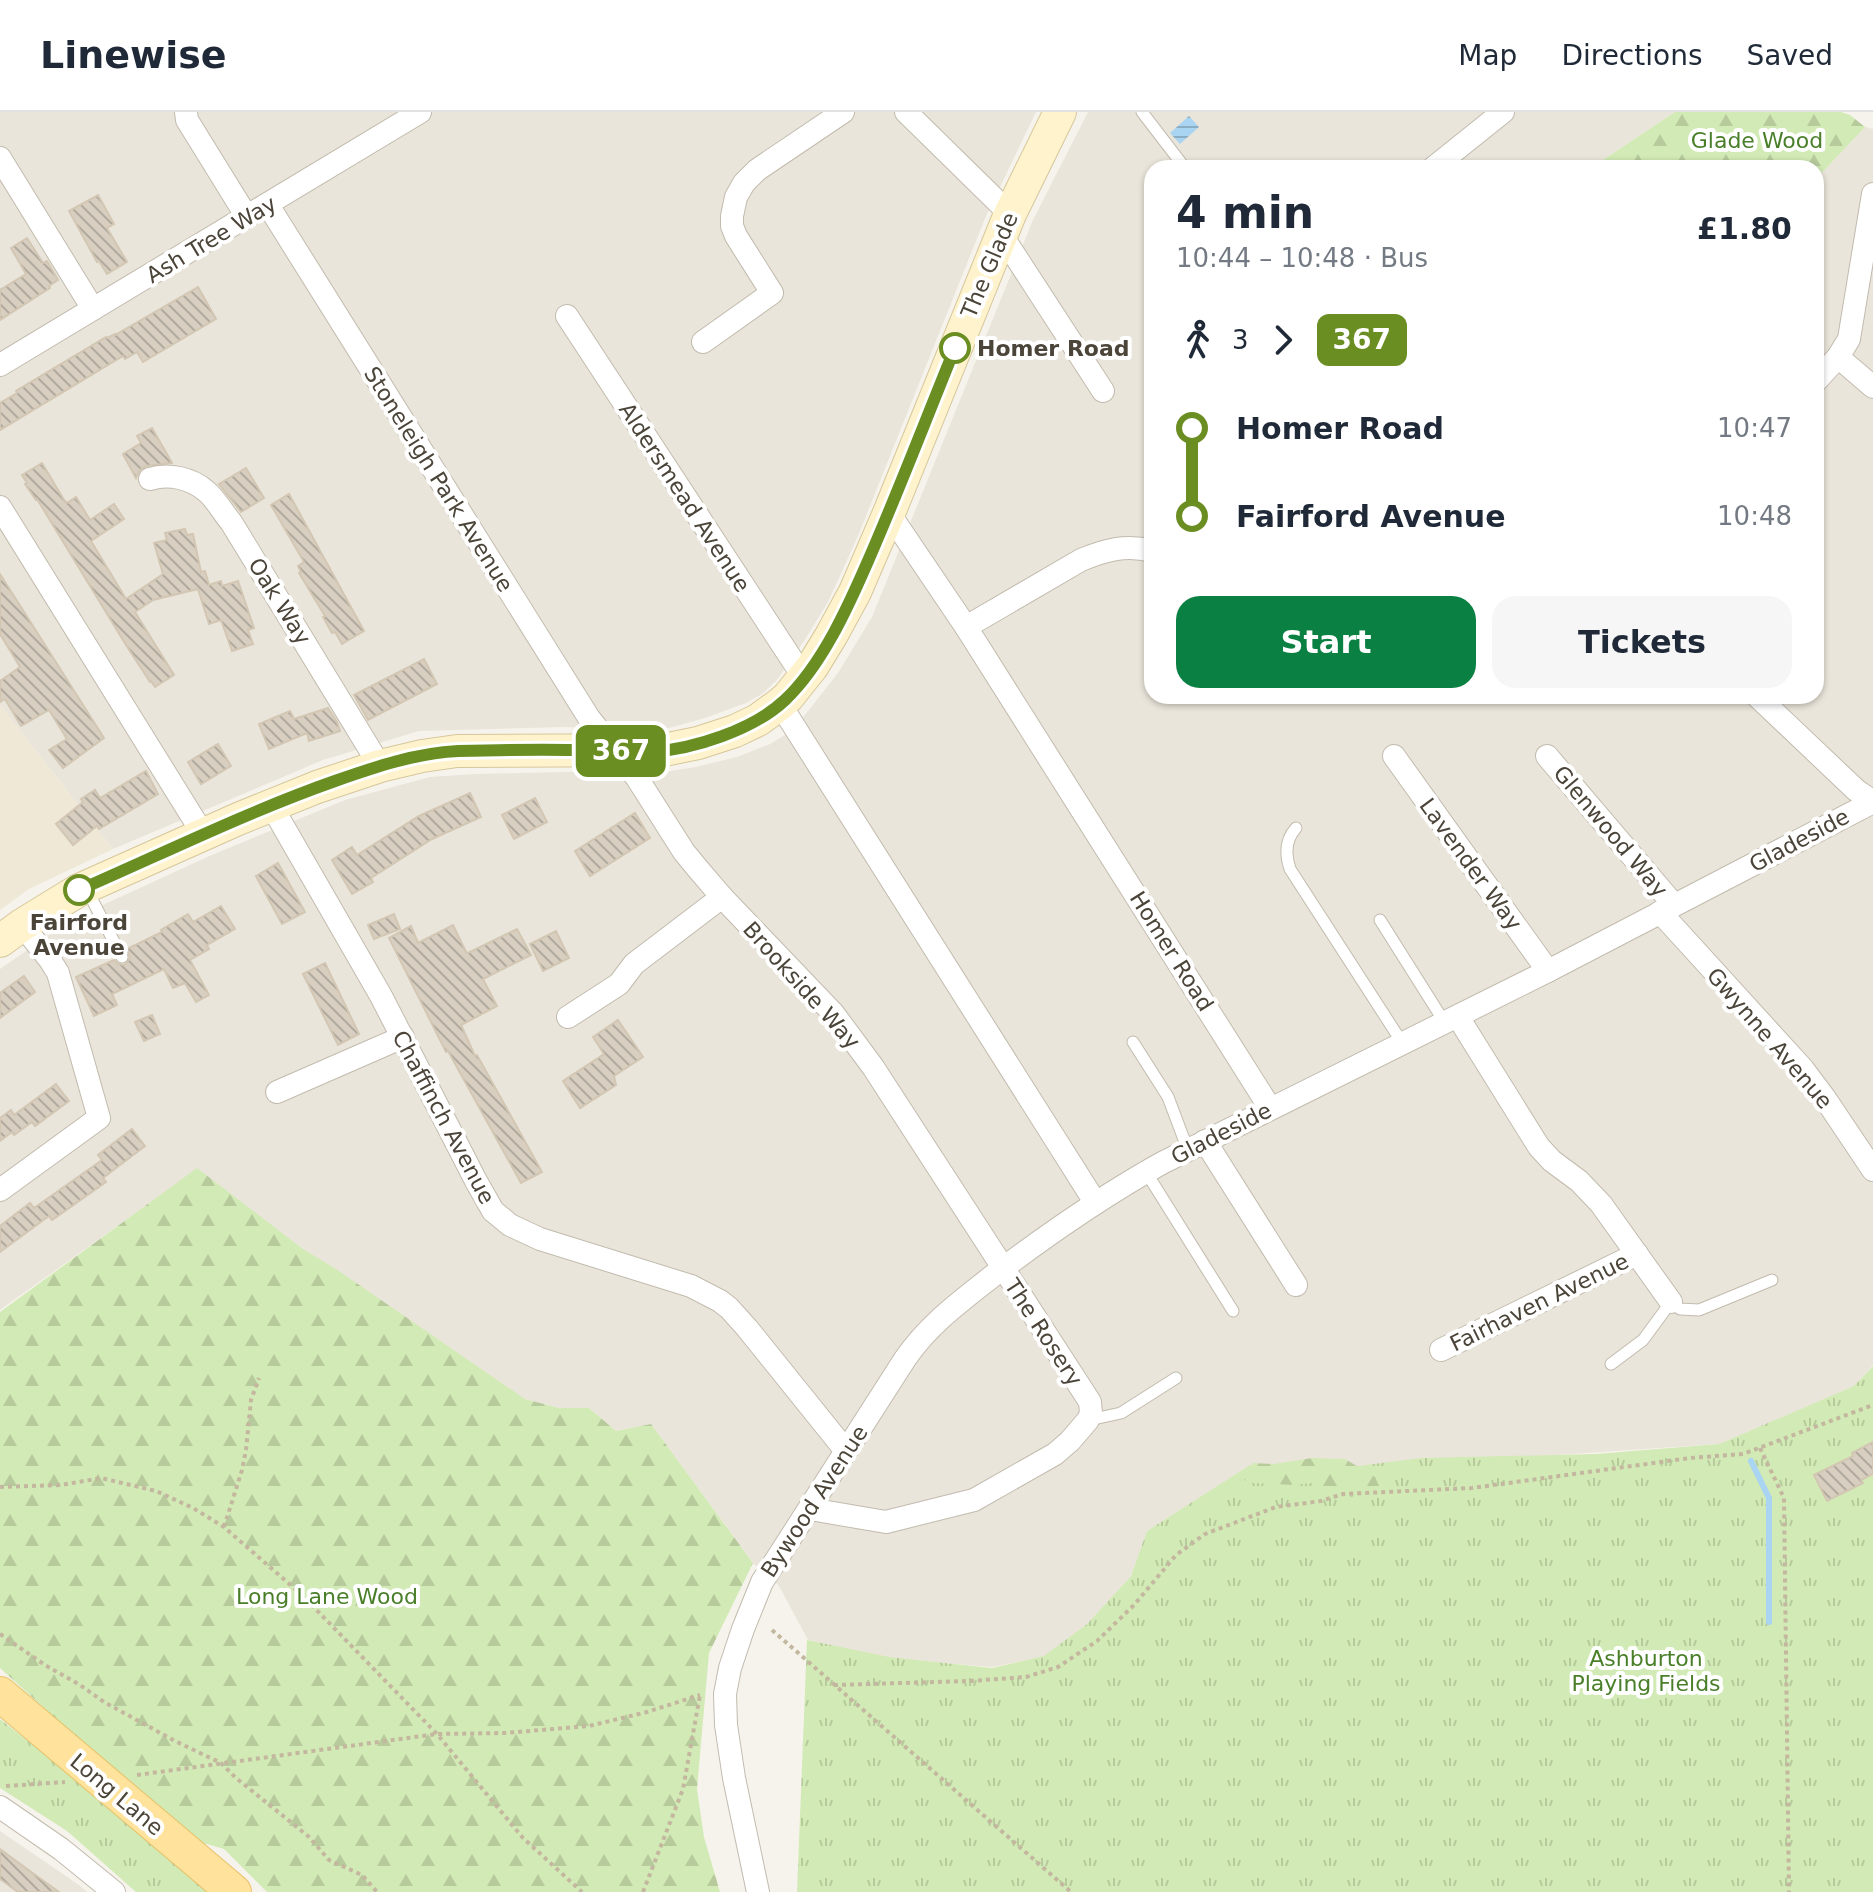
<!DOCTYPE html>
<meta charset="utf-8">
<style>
:root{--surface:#fff;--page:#f6f6f7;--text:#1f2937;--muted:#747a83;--line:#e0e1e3;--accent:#0b8043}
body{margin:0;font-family:"DejaVu Sans",sans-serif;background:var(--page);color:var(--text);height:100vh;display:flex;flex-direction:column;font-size:30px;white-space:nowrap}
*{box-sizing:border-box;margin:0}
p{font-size:26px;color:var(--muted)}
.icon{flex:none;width:44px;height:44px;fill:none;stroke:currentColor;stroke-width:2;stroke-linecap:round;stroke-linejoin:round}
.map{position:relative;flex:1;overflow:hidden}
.drawer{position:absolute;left:1144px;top:48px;width:680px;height:544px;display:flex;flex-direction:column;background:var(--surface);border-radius:24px;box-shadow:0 2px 6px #0004}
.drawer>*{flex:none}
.badge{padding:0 16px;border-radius:12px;font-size:28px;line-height:52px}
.map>.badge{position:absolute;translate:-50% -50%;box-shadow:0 0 0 4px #fff}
.legs{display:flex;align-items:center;gap:12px;height:88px;padding:0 32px;font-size:26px}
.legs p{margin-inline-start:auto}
.summary{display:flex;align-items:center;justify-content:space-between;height:136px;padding:0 32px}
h1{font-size:44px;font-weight:700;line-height:60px}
.cta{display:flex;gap:16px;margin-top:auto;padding:16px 32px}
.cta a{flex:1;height:92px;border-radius:24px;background:var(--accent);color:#fff;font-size:32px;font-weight:700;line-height:92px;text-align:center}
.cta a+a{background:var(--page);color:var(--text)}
ul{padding:0 32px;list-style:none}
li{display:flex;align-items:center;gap:28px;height:88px;font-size:30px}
li i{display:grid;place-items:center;width:12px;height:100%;margin:0 10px;background:currentColor}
li i::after{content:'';width:20px;height:20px;margin:-10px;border:6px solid;border-radius:50%;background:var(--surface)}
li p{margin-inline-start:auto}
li:first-child i{background:linear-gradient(#0000 50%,currentColor 0)}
li:last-child i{background:linear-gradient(currentColor 50%,#0000 0)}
header{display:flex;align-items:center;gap:48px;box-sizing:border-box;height:112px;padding:0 40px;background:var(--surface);border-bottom:2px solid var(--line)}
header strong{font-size:38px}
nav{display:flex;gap:44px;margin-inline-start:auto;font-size:28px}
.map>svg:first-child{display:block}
.residential{fill:#eae5da}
.education{fill:#efe8d6}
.grass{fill:url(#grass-tufts)}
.forest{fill:url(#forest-firs)}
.water{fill:url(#water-rules)}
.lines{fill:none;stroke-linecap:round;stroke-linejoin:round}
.stream{stroke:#a9d4f2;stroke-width:6}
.building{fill:url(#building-back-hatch);stroke:#d3c7b4;stroke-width:2}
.lane-casing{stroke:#c2bbae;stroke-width:13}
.street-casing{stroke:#c2bbae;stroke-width:24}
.secondary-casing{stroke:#d6c79b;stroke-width:34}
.primary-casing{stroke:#e6c16a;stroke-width:36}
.path{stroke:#c4b79f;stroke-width:4;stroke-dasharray:4 4;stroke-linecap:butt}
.lane{stroke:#fff;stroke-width:11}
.street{stroke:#fff;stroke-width:22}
.secondary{stroke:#fff3cd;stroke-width:32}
.primary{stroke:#ffe39c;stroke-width:34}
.line-1-casing{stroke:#fff;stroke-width:18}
.line-1{stroke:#6b8e23;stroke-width:12}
.stop-1-dot{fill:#fff;stroke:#6b8e23;stroke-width:4}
.labels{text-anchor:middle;stroke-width:8;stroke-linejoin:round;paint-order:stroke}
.park-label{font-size:22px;fill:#4a7f2a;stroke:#fff}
.street-label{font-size:22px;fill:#4b4439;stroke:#fff}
.stop-label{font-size:22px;font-weight:bold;fill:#4b4439;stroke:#fff;text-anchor:start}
</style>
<header>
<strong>Linewise</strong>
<nav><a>Map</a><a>Directions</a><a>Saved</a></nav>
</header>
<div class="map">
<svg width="1873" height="1780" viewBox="0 0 1873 1780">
<defs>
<pattern id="grass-tufts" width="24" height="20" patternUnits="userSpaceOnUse" patternTransform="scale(2)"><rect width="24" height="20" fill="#d2eab5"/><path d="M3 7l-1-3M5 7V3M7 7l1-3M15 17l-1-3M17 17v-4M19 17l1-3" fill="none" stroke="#b6ca9c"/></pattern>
<pattern id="forest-firs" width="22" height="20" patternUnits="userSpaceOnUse" patternTransform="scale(2)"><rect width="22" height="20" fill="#d2eab5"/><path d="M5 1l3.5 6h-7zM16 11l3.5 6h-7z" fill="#b6ca9c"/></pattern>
<pattern id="water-rules" width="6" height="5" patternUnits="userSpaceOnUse" patternTransform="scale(2)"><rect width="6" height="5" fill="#a9d4f2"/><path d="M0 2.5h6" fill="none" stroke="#8caec5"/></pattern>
<pattern id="building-back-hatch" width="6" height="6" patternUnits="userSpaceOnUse" patternTransform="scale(2)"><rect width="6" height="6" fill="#d8cfc1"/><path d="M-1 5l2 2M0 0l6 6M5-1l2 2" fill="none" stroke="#b1aa9e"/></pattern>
</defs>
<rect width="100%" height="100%" fill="#f6f3ec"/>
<g class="residential">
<path d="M0,0H1036L986,104L858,424L828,490L804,529L776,569L762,582L746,591L705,606L669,616L643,618L564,615L419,619L323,648L113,737L0,593Z"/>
<path d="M1088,0H1675L1591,56H1152V584H1816V67L1865,15L1873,17V1253L1853,1275L1719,1332L1309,1360L1249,1354L1147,1419L1131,1464L1087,1512L1044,1545L991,1555L889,1546L808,1528L779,1474L754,1452L651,1312L616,1319L589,1296H559L525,1287L336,1158L303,1137L197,1057L0,1198V857L56,818L107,791L214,742L345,688L430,665L475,662L614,659L652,662L696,655L737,645L770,632L785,623L801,608L838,561L872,505L1033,108Z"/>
<path d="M0,1719L79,1773L87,1780H0Z"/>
</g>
<path class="education" d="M0,593L113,737L29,777L0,798Z"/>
<g class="grass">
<path d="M1873,1254V1780H797L807,1528L889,1545L992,1556L1044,1544L1087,1512L1131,1464L1147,1419L1250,1353L1309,1360L1422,1346L1596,1342L1719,1332L1854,1274Z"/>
<path d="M0,1607L105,1690L209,1780H136L67,1719L0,1676Z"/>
</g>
<g class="forest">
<path d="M1675,0H1841L1850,3L1865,15L1816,67V56H1591Z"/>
<path d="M197,1056L303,1137L336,1157L525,1287L559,1296H589L616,1319L651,1312L753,1451L709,1541L697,1677L704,1725L720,1780H267L224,1737L189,1727L0,1556V1200Z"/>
<path d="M1312,1346L1345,1347L1375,1365L1380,1376L1348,1386L1311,1371L1293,1373L1253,1371L1244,1368L1253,1351L1274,1352Z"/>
</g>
<path class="water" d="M1189,4L1199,15L1180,32L1170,21Z"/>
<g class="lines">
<path class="stream" d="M1751,1349L1769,1386V1510"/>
</g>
<g class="building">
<path d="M98,83L114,112L107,116L127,150L107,162L99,149L97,150L69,99Z"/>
<path d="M27,126L43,151L47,149L58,168L49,174L50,176L0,208V178L26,162L11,136Z"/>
<path d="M198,175L216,207L143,250L137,240L125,247L123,244L0,318V291L17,281L16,279L106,225L107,226L115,222V223Z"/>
<path d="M152,316L172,351L146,354L140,358L136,366L123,342L141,331L137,324Z"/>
<path d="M42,351L64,388L67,391L76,385L90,408L114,392L124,407L91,429L126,487L163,462L154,431L167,428L165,421L185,417L187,423L193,422L201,460L205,459L209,473L221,469L222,474L238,469L254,516L248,518L253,532L232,539L221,508L209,512L198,477L153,488L135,500L174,563L155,575L151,569L150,570L126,533L37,387L36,388L25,372L27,371L22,363Z"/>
<path d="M246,356L264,386L241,400L219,372Z"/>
<path d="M289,382L364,519L342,532L335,520L332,521L323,505L325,504L299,461L301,460L298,454L304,450L271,393Z"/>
<path d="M0,462L104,626L63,656L49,638L67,627L49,598L21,614L5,587L0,590V569L20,555L0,522Z"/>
<path d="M424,547L437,572L368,608L354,583Z"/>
<path d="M328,596L337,610L340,619L309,629L307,621L269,637L259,612L290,599L294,607Z"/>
<path d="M218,632L231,654L201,672L188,650Z"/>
<path d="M146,659L158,682L99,717L97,714L73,733L56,712L83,690L81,687L95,678L100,686Z"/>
<path d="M470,681L481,705L432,727L371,766L373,770L352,782L332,748L352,735L357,743L419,704Z"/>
<path d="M535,686L547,710L514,727L502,703Z"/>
<path d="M635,701L650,726L590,764L575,739Z"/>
<path d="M278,751L305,800L282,812L256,764Z"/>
<path d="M221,794L235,817L207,833L209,837L190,848L209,883L196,890L185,871L173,876L164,857L112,882L117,893L94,904L76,865L114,848L118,852L125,853L130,846L127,837L162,820L161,818L188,802L193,810Z"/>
<path d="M394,802L400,817L374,827L368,813Z"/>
<path d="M453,813L466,840L468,841L517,817L531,843L483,867L497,894L461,913L475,944L477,943L542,1060L521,1071L448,939L446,940L389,826L411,814L418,831Z"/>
<path d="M556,819L569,846L543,859L530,832Z"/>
<path d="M325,851L359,922L338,933L303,862Z"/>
<path d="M24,864L35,880L0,906V881Z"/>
<path d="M152,903L160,922L144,929L135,910Z"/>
<path d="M618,908L643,945L614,964L616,973L580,996L563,969L604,942L593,925Z"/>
<path d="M56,972L69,989L35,1014L32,1010L14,1023L12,1020L0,1029V1006L11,998L14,1003Z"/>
<path d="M132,1017L145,1034L103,1066L106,1070L52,1108L49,1104L0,1140V1114L30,1091L34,1096L102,1048L98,1043Z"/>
<path d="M1873,1330V1362L1861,1368L1863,1371L1827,1389L1814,1363L1853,1344L1852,1341Z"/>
<path d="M0,1737L34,1762L59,1780H18L0,1767Z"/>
</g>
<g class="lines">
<defs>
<g id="lane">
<path d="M1142,0L1185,56"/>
<path d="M1296,716C1285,728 1285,742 1290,757L1403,932"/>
<path d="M87,778L122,845"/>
<path d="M1380,808L1445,911"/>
<path d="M1133,930L1168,985L1188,1038"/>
<path d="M1146,1060L1233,1199"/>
<path d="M1611,1252L1643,1228L1671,1190L1680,1197L1699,1198L1772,1168"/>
<path d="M1089,1308L1121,1301L1176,1266"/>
</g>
<g id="street">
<path d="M186,0L187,8L247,105"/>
<path d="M906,0L1010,102"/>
<path d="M0,46L93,197"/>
<path d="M1433,56L1503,0"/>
<path d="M268,93L589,606L637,666L684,740L698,757L722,785L833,901L873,955L1090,1290L1091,1301L1088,1308L1070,1329L1055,1342L974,1388L886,1410L810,1397"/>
<path d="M1001,122L1103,279"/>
<path d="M567,204L804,566"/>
<path d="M703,230L772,181L736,124L732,114V104L736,85L744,71L757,58L843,0"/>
<path d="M1838,245L1873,275"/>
<path d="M0,253L420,0"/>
<path d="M1816,269L1838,245L1849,227L1873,82"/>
<path d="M150,367C168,361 191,366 206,379C216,387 223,401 231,410L380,654"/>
<path d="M0,395L203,722"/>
<path d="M889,401L966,515L1270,996"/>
<path d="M966,515L1081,448C1105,438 1126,432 1152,439"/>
<path d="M1757,584L1856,678L1872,689"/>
<path d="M780,592L1095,1090"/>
<path d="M1394,644L1548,859"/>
<path d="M1547,644L1674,793"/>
<path d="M271,693L381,884L476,1069L493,1099L510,1113L540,1127L691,1174L720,1189L729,1196L747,1216L846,1339"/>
<path d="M1660,800L1803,957L1824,985L1873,1058"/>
<path d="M568,905L619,872L634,852L722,785"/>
<path d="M1458,905L1539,1035L1552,1049L1579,1069L1601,1092L1671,1190"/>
<path d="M277,980L403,925"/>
<path d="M1205,1029L1296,1173"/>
<path d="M0,1078L99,1006L58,861L50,848L22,813"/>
<path d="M1441,1238L1637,1142"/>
<path d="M0,1695L61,1737L114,1780"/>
<path d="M758,1780L734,1666L726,1613L725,1582L730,1556L743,1517L762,1470L905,1247C929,1212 961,1189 994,1163C1048,1122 1103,1084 1162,1051L1548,859L1873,690"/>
</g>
<path id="secondary" d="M0,829L22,813L79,778L238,707L317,675L380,654L422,644L457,639L664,638L698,631L735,619L758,608L780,592L788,585L812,555L831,524L855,480L889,401L1010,102L1060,0"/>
<path id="primary" d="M0,1582L234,1780"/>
</defs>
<use href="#lane" class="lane-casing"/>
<use href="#street" class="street-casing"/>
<use href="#secondary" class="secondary-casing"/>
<use href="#primary" class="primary-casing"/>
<g class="path">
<path d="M1760,1336L1784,1386L1789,1780"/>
<path d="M0,1375L61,1373L101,1366L156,1379L193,1396L224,1415L302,1483L437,1622L523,1726L582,1780"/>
<path d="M224,1415L242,1358L246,1338L251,1288L259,1266"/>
<path d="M772,1518L1071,1780"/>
<path d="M0,1522L45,1553L80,1573L104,1590L175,1629L221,1651L236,1666L308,1724L329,1748L362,1763L377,1780"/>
<path d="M834,1573L970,1569L1026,1565L1058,1555L1097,1529L1134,1493L1176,1443L1205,1422L1276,1395L1321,1389L1343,1382L1472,1376L1690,1346L1743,1342L1873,1293"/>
<path d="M137,1663L437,1622L505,1621L589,1614L647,1600L700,1583"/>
<path d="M6,1674L65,1670"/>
<path d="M643,1780L683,1677L700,1583"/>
</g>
<use href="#lane" class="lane"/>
<use href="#street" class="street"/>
<use href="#secondary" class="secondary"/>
<use href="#primary" class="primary"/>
</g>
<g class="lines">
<defs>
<path id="line-1" d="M79,778C164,741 247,700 335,669C375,655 416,641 458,639C496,638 535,637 573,638C599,638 626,641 651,640C694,637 753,618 785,588C822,553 848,495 868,449C899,378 926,307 955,236"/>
</defs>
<use href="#line-1" class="line-1-casing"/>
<use href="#line-1" class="line-1"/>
</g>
<g class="stop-1-dot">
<circle cx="955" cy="236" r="14"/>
<circle cx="79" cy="778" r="14"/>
</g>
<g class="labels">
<g class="park-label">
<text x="1757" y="36">Glade Wood</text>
<text x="327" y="1492">Long Lane Wood</text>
<text x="1646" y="1554">Ashburton<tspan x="1646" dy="25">Playing Fields</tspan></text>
</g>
<g class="street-label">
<text transform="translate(211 127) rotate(-31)" y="8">Ash Tree Way</text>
<text transform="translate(989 153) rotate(-67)" y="8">The Glade</text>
<text transform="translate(439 367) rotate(58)" y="8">Stoneleigh Park Avenue</text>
<text transform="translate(685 385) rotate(57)" y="8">Aldersmead Avenue</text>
<text transform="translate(280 489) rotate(58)" y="8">Oak Way</text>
<text transform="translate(1611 719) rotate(50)" y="8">Glenwood Way</text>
<text transform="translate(1799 728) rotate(-28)" y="8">Gladeside</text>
<text transform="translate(1471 752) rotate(54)" y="8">Lavender Way</text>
<text transform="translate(1172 839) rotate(58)" y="8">Homer Road</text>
<text transform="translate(802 873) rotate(48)" y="8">Brookside Way</text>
<text transform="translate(1770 926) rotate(49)" y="8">Gwynne Avenue</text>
<text transform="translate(444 1005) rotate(62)" y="8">Chaffinch Avenue</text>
<text transform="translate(1221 1021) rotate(-27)" y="8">Gladeside</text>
<text transform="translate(1539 1190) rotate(-26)" y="8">Fairhaven Avenue</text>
<text transform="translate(1044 1220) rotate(57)" y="8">The Rosery</text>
<text transform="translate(814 1389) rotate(-57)" y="8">Bywood Avenue</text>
<text transform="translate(117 1682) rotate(40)" y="8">Long Lane</text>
</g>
<g class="stop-label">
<text x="977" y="244">Homer Road</text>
<text x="79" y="818" text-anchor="middle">Fairford<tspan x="79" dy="25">Avenue</tspan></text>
</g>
</g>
</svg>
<b class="badge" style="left:621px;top:639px;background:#6b8e23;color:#fff">367</b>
<section class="drawer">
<div class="summary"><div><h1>4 min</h1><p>10:44 – 10:48 · Bus</p></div><b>£1.80</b></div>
<div class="legs"><svg class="icon" aria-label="walk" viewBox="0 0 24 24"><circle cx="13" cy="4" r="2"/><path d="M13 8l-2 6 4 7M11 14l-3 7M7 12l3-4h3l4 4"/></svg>3<svg class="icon" aria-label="forward" viewBox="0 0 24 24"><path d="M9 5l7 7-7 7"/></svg><b class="badge" style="background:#6b8e23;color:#fff">367</b></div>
<ul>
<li><i style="color:#6b8e23"></i><b>Homer Road</b><p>10:47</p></li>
<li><i style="color:#6b8e23"></i><b>Fairford Avenue</b><p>10:48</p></li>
</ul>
<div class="cta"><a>Start</a><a>Tickets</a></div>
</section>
</div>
